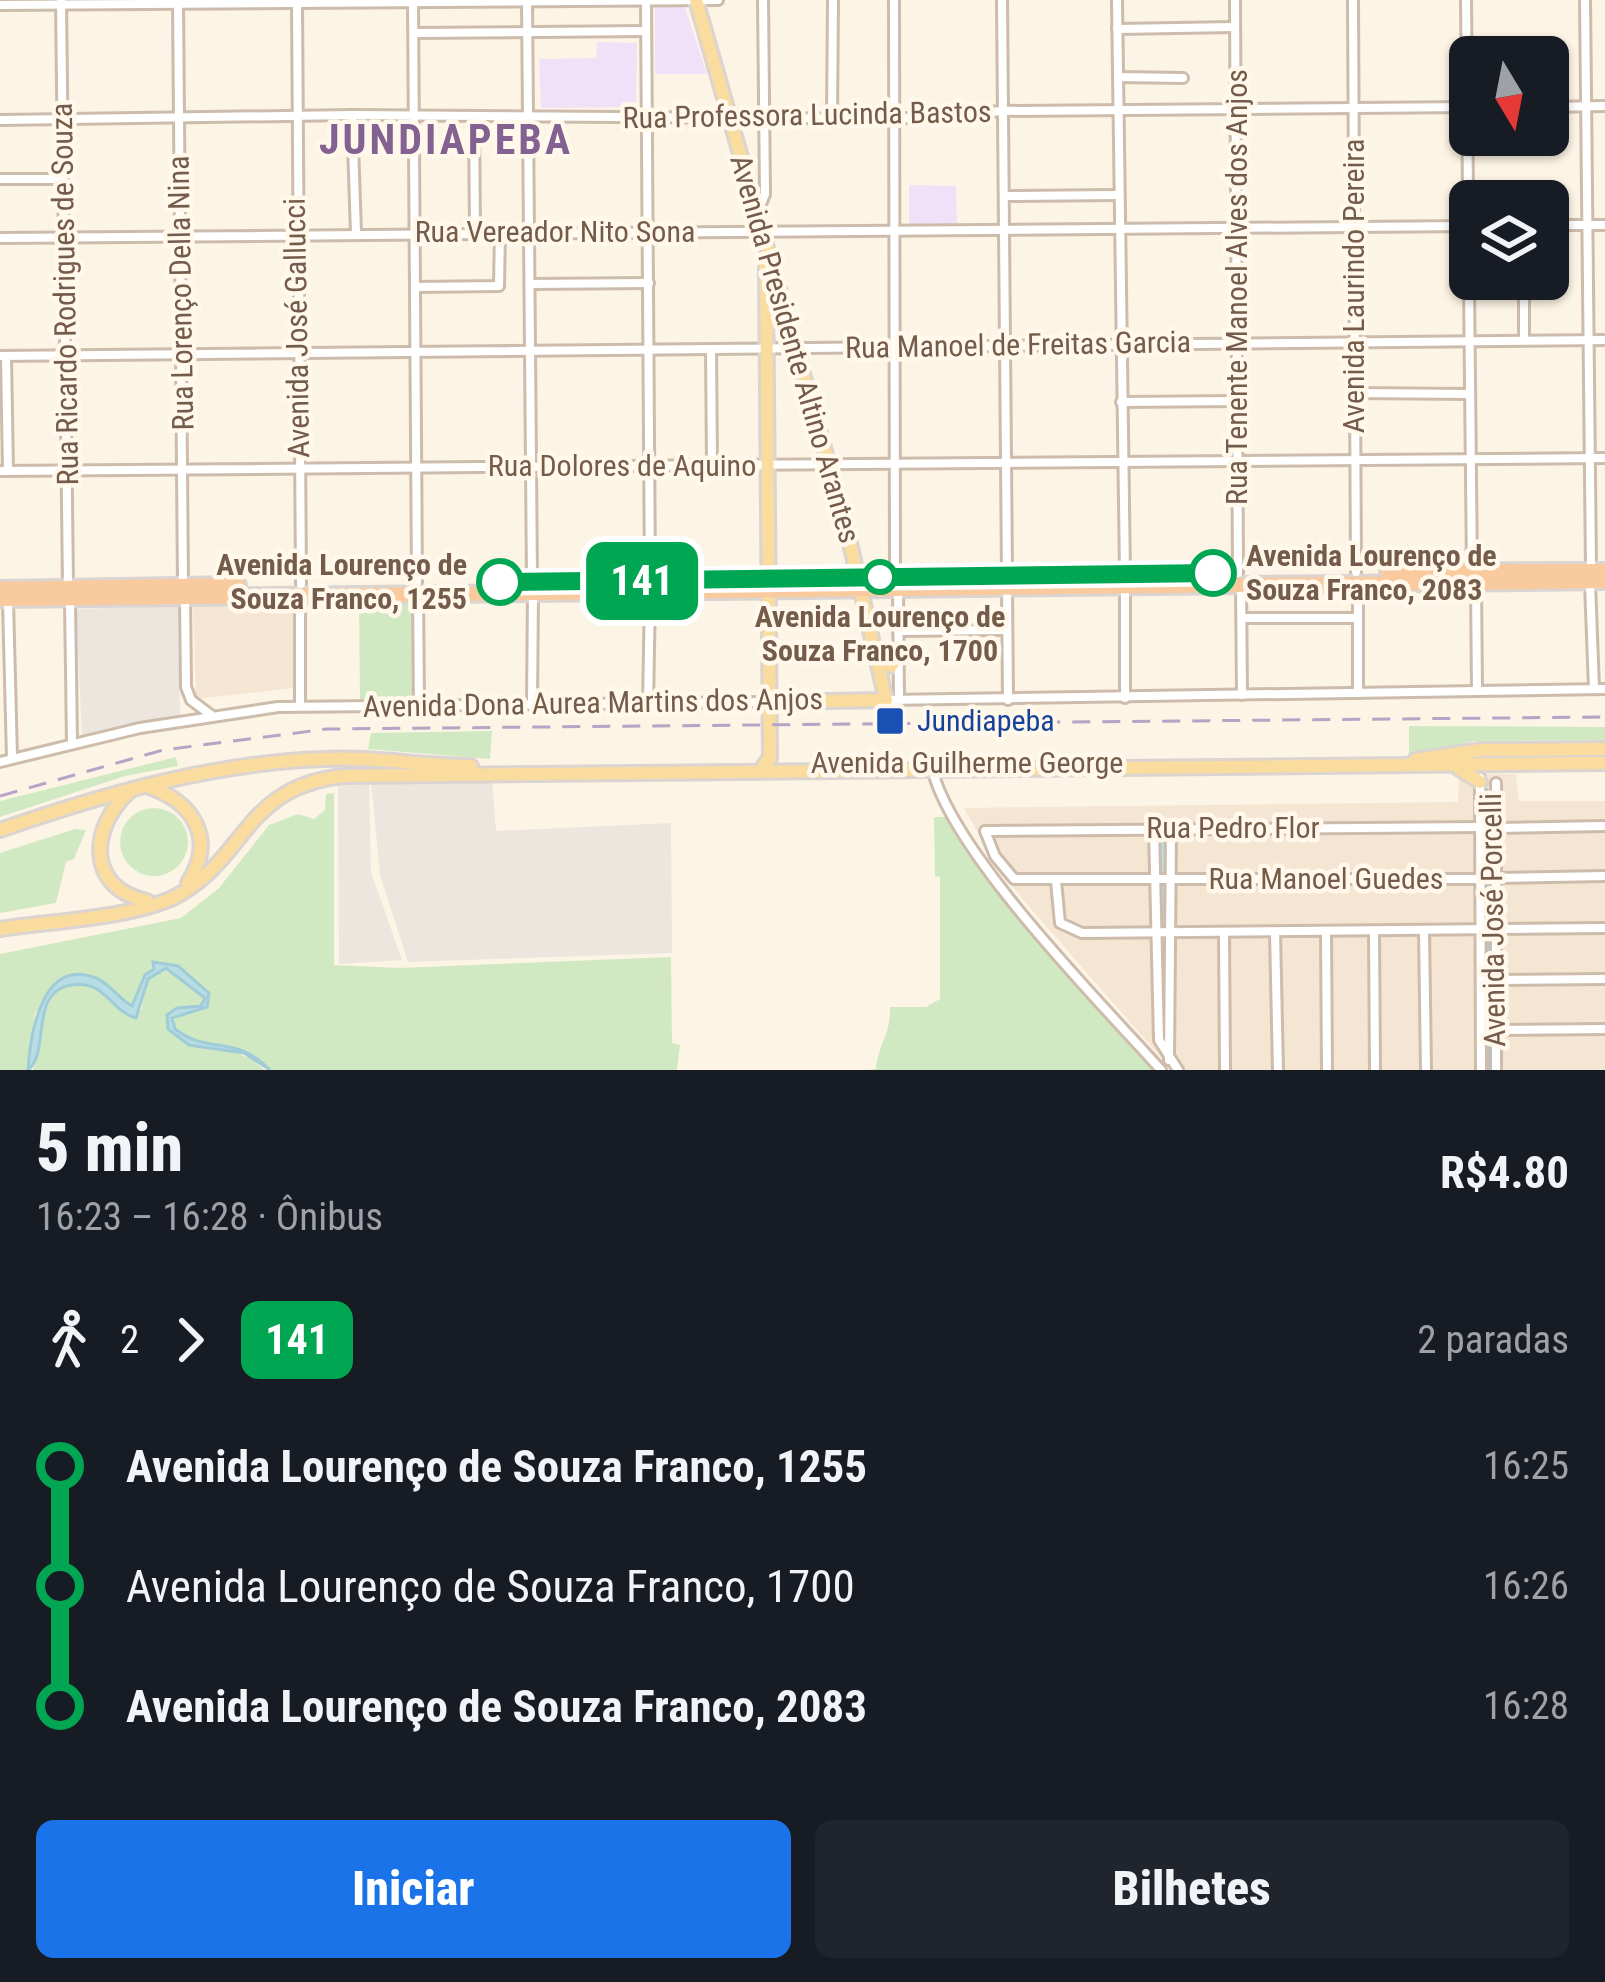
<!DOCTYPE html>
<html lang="pt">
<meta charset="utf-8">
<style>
:root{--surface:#171b24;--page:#20242c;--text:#f1f3f6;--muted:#9ea1a6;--accent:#1a73e8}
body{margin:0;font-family:"Roboto Condensed",sans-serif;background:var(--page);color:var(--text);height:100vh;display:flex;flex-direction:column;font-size:45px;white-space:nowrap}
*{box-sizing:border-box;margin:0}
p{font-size:39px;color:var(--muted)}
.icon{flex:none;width:66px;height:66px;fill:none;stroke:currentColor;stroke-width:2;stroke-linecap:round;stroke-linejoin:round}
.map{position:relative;height:1070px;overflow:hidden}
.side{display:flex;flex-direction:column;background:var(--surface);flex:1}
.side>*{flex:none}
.badge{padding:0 24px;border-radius:18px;font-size:42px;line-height:78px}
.needle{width:78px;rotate:170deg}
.controls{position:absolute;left:1449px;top:36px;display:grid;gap:24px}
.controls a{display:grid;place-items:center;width:120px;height:120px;border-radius:18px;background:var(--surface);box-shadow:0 3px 9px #0004;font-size:60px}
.map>.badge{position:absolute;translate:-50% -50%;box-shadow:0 0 0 6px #fff}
.legs{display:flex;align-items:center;gap:18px;height:132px;padding:0 36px;font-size:39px}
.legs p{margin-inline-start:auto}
.headline{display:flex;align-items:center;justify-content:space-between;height:204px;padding:0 36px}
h1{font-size:66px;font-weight:800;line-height:90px}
.cta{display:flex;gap:24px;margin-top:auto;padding:24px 36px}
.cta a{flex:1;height:138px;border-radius:18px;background:var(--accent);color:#fff;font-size:48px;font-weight:800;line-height:138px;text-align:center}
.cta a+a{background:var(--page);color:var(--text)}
ul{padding:0 36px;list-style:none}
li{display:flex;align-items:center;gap:42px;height:120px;font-size:45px}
li i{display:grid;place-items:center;width:18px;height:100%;margin:0 15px;background:currentColor}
li i::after{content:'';width:30px;height:30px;margin:-15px;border:9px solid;border-radius:50%;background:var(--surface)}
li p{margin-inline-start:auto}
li:first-child i{background:linear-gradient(#0000 50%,currentColor 0)}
li:last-child i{background:linear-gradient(currentColor 50%,#0000 0)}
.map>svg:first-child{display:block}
.residential{fill:#f4e6d3}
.industrial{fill:#ece6df}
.education{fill:#f1e1f8}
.green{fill:#d1e9c3}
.water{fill:#b9dde5;stroke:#a0ccd7;stroke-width:3}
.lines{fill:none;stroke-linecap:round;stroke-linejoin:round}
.stream{stroke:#a0ccd7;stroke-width:3}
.canal{stroke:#b9dde5;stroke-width:8}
.minor-casing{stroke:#cdbcab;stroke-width:14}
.primary-casing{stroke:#dbd4d0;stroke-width:18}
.trunk-casing{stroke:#dbd4d0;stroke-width:20}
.minor{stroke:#fff;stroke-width:8}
.primary{stroke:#fadc9e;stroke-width:12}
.trunk{stroke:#f8ca9d;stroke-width:14}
.rail{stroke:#b7a3c5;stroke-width:3;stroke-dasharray:18 12;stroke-linecap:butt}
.line-1-casing{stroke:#fff;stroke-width:27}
.line-1{stroke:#00a651;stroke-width:18}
.stop-1-dot{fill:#fff;stroke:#00a651;stroke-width:6}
.transit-dot{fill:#1a4fb4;stroke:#fff8eb;stroke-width:4.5}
.labels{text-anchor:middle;stroke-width:9;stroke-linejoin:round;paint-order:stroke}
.street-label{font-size:30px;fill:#745b4a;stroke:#fff8eb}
.stop-label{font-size:30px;font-weight:bold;fill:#745b4a;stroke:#fff8eb;text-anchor:start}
.transit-label{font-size:30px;fill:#164399;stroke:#fff8eb;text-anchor:start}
.district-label{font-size:42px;font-weight:bold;letter-spacing:3px;fill:#836291;stroke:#fff8eb}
</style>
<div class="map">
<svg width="1605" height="1070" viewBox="0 0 1605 1070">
<rect width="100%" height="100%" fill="#fcf4e5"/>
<g class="residential">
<path d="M193,605H295L293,688L196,699Z"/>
<path d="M1459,774H1516L1519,801H1605V1070H1172L1025,902L995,864L964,808L1458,802Z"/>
</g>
<g class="industrial">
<path d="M178,606L180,717L82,737L76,609Z"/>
<path d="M492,778L496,831L671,823L672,953L408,962L380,875L371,781Z"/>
<path d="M369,779L371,872L402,960L339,964L338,781Z"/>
</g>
<g class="education">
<path d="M655,5H684L707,74H655Z"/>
<path d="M597,42L637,43L636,107L541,108L539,59L596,58Z"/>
<path d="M909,185L956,186L957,224L909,225Z"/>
</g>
<g class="green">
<path d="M359,600H413L414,698L360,700Z"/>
<path d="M1409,726L1605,727V740L1474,741L1409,756Z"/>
<path d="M492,731L490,759L368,749L371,733Z"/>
<path d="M176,757L178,766L125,776L0,817V801Z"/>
<path d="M334,793V965L399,968L671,957L672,1043L680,1045L677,1070H270C236,1035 206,1054 172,1026L177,1015L207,1007L209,993L178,966L154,969L133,1006L104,985L65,980L35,1013L28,1070H0V954L181,918L219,888L269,825L298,814L314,819L325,810L326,794Z"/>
<circle cx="154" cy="842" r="34"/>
<path d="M934,817H952L1007,905L1154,1070H866L876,1069C878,1044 891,1035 890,1007H926L940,999V877L935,876Z"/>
<path d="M75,829L86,830L74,859L66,862L56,903L0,913V853Z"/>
<path d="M166,968L205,997L201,1006L168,1015V1029C198,1054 236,1041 264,1070H33L42,1015L55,992C83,975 106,990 123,1013L141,1010L148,979Z"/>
</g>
<path class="water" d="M153,962L178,966L209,993L207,1007L172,1018L175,1029C208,1055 236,1034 270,1070L244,1053L189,1045L168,1029L167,1015L177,1008L201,1006L205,998L166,968L148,979L136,1018C110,1011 106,980 72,985C28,991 51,1052 28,1070C30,1037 41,956 96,978C109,983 120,1000 132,1006L145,975L154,969Z"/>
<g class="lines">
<g class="stream">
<path d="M1487,790L1488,924"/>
<path d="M1488,933L1489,1070"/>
</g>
<g class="canal">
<path d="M1163,838L1164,874"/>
<path d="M1164,889L1165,923"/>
<path d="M1164,940L1166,1028"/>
</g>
<defs>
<g id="minor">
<path d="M894,0L895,576"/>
<path d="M1002,0L1007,574"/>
<path d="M1117,0L1125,574"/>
<path d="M1235,0L1238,573"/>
<path d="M1353,0L1356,572"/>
<path d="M1466,0L1472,572"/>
<path d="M1585,0L1591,569"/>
<path d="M61,1L68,586"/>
<path d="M178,1L183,585"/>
<path d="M413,1L417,582"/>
<path d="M527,1L532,582"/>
<path d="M646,1L650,581"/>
<path d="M297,3L301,584"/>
<path d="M0,5L718,0"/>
<path d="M1117,29L1235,27"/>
<path d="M414,33L646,31"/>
<path d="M1118,77L1183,78"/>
<path d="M1548,107L1605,106"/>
<path d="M352,115L356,233"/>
<path d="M474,117L475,231"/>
<path d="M832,119L833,0"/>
<path d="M0,120L352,115L894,119L1002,111L1470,107"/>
<path d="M0,179H63"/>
<path d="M1004,196L1117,195"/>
<path d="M758,212L765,194L763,0"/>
<path d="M1548,225H1605"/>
<path d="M0,238L1470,226"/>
<path d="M531,284L649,283"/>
<path d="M416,287L499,286L500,231"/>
<path d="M1524,340V290"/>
<path d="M711,349L712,464"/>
<path d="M0,356L1605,340"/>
<path d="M6,356L8,471"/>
<path d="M1354,393L1470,394"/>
<path d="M1121,402L1237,401"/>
<path d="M0,471L1605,458"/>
<path d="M1241,583L1242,695"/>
<path d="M1476,583L1477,691"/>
<path d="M1590,583L1594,689"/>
<path d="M1007,587L1008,700"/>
<path d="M898,588L899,700"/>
<path d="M418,592L419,705"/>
<path d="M300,593V705"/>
<path d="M185,596L186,687L191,700L211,715"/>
<path d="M70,600L72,743"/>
<path d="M8,601L12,758"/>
<path d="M1242,618H1358"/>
<path d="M898,631L1007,630"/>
<path d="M1358,693V581"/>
<path d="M1125,698V585"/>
<path d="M887,700L1605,689"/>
<path d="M532,705L533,592"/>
<path d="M648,705L650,593"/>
<path d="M0,762L140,728L278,707L769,702"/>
<path d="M931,763C945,846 1102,1004 1161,1070"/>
<path d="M1480,778L1481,1070"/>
<path d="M1496,783V1070"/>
<path d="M1480,827L985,831L995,856L1014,879H1481"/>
<path d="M1496,828L1605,826"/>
<path d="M1154,829L1159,1040L1178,1070"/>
<path d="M1496,878L1605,876"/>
<path d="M1056,881L1060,923L1082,933L1605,928"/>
<path d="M1424,930L1426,1070"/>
<path d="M1326,931L1327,1070"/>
<path d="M1374,931L1375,1070"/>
<path d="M1224,932L1225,1070"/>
<path d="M1275,932L1278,1070"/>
<path d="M1496,980L1605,979"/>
<path d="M1496,1030L1605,1029"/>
<path d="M1169,1060L1171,829"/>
</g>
<g id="primary">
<path d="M696,0L844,517L886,700L771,702"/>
<path d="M879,660L891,666L898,655"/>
<path d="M1415,760L1481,750L1605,749"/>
<path d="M764,765L770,758L766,267"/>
<path d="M1458,768L1480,782"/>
<path d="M146,786C193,801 217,838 188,883"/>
<path d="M130,791C90,826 85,888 147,901"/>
<path d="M0,830C104,794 212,763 323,759C372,756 422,766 471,766"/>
<path d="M0,929C49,921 141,918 182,893C247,854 246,787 343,776L1605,763"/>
</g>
<g id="trunk">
<path d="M1388,572L1605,571"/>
<path d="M812,578L1018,575"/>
<path d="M0,589L238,585"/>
<path d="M0,599L1605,581"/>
</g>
</defs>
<use href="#minor" class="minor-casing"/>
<use href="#primary" class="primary-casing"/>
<use href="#trunk" class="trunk-casing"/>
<use href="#minor" class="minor"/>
<use href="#primary" class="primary"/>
<use href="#trunk" class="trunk"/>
<path class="rail" d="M0,796L163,750L327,729L1605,717"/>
</g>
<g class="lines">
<defs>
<path id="line-1" d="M500,582L1213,573"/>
</defs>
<use href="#line-1" class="line-1-casing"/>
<use href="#line-1" class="line-1"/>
</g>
<g class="stop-1-dot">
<circle cx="1213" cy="573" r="21"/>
<circle cx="880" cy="577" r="15"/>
<circle cx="500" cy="582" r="21"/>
</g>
<rect class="transit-dot" x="875" y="706" width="30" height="30" rx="6"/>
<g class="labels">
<g class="street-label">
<text transform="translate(807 115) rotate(-1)" y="10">Rua Professora Lucinda Bastos</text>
<text x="555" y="242">Rua Vereador Nito Sona</text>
<text transform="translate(1354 286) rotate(-90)" y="10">Avenida Laurindo Pereira</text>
<text transform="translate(1237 287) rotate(-90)" y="10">Rua Tenente Manoel Alves dos Anjos</text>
<text transform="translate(181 293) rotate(-91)" y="10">Rua Lorenço Della Nina</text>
<text transform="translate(65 294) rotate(-91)" y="10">Rua Ricardo Rodrigues de Souza</text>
<text transform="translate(297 328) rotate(-91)" y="10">Avenida José Gallucci</text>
<text transform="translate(1018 345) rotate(-1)" y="10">Rua Manoel de Freitas Garcia</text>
<text transform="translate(795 349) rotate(74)" y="10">Avenida Presidente Altino Arantes</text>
<text x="622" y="476">Rua Dolores de Aquino</text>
<text transform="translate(593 703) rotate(-1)" y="10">Avenida Dona Aurea Martins dos Anjos</text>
<text x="967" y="773">Avenida Guilherme George</text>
<text x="1233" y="838">Rua Pedro Flor</text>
<text x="1326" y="889">Rua Manoel Guedes</text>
<text transform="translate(1493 920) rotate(-91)" y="10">Avenida José Porcelli</text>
</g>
<g class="stop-label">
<text x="1246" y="566">Avenida Lourenço de<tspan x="1246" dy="34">Souza Franco, 2083</tspan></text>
<text x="467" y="575" text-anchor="end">Avenida Lourenço de<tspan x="467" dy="34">Souza Franco, 1255</tspan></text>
<text x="880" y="627" text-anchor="middle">Avenida Lourenço de<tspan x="880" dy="34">Souza Franco, 1700</tspan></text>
</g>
<g class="transit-label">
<text x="917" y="731">Jundiapeba</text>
</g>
<g class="district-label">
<text x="446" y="154">JUNDIAPEBA</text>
</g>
</g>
</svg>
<div class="controls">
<a><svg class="needle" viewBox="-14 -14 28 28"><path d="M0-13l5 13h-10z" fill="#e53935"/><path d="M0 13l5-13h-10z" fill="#9ea1a6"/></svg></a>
<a><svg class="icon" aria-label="layers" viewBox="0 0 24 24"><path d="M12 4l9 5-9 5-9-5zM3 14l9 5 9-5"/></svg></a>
</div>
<b class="badge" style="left:642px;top:581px;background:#00a651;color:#fff">141</b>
</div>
<section class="side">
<div class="headline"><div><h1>5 min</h1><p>16:23 – 16:28 · Ônibus</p></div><b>R$4.80</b></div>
<div class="legs"><svg class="icon" aria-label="walk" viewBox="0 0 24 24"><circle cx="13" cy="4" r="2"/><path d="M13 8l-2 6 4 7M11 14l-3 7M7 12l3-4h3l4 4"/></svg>2<svg class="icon" aria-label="forward" viewBox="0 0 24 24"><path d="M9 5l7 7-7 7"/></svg><b class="badge" style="background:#00a651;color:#fff">141</b><p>2 paradas</p></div>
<ul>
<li><i style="color:#00a651"></i><b>Avenida Lourenço de Souza Franco, 1255</b><p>16:25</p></li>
<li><i style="color:#00a651"></i><span>Avenida Lourenço de Souza Franco, 1700</span><p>16:26</p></li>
<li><i style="color:#00a651"></i><b>Avenida Lourenço de Souza Franco, 2083</b><p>16:28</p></li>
</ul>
<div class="cta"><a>Iniciar</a><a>Bilhetes</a></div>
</section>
